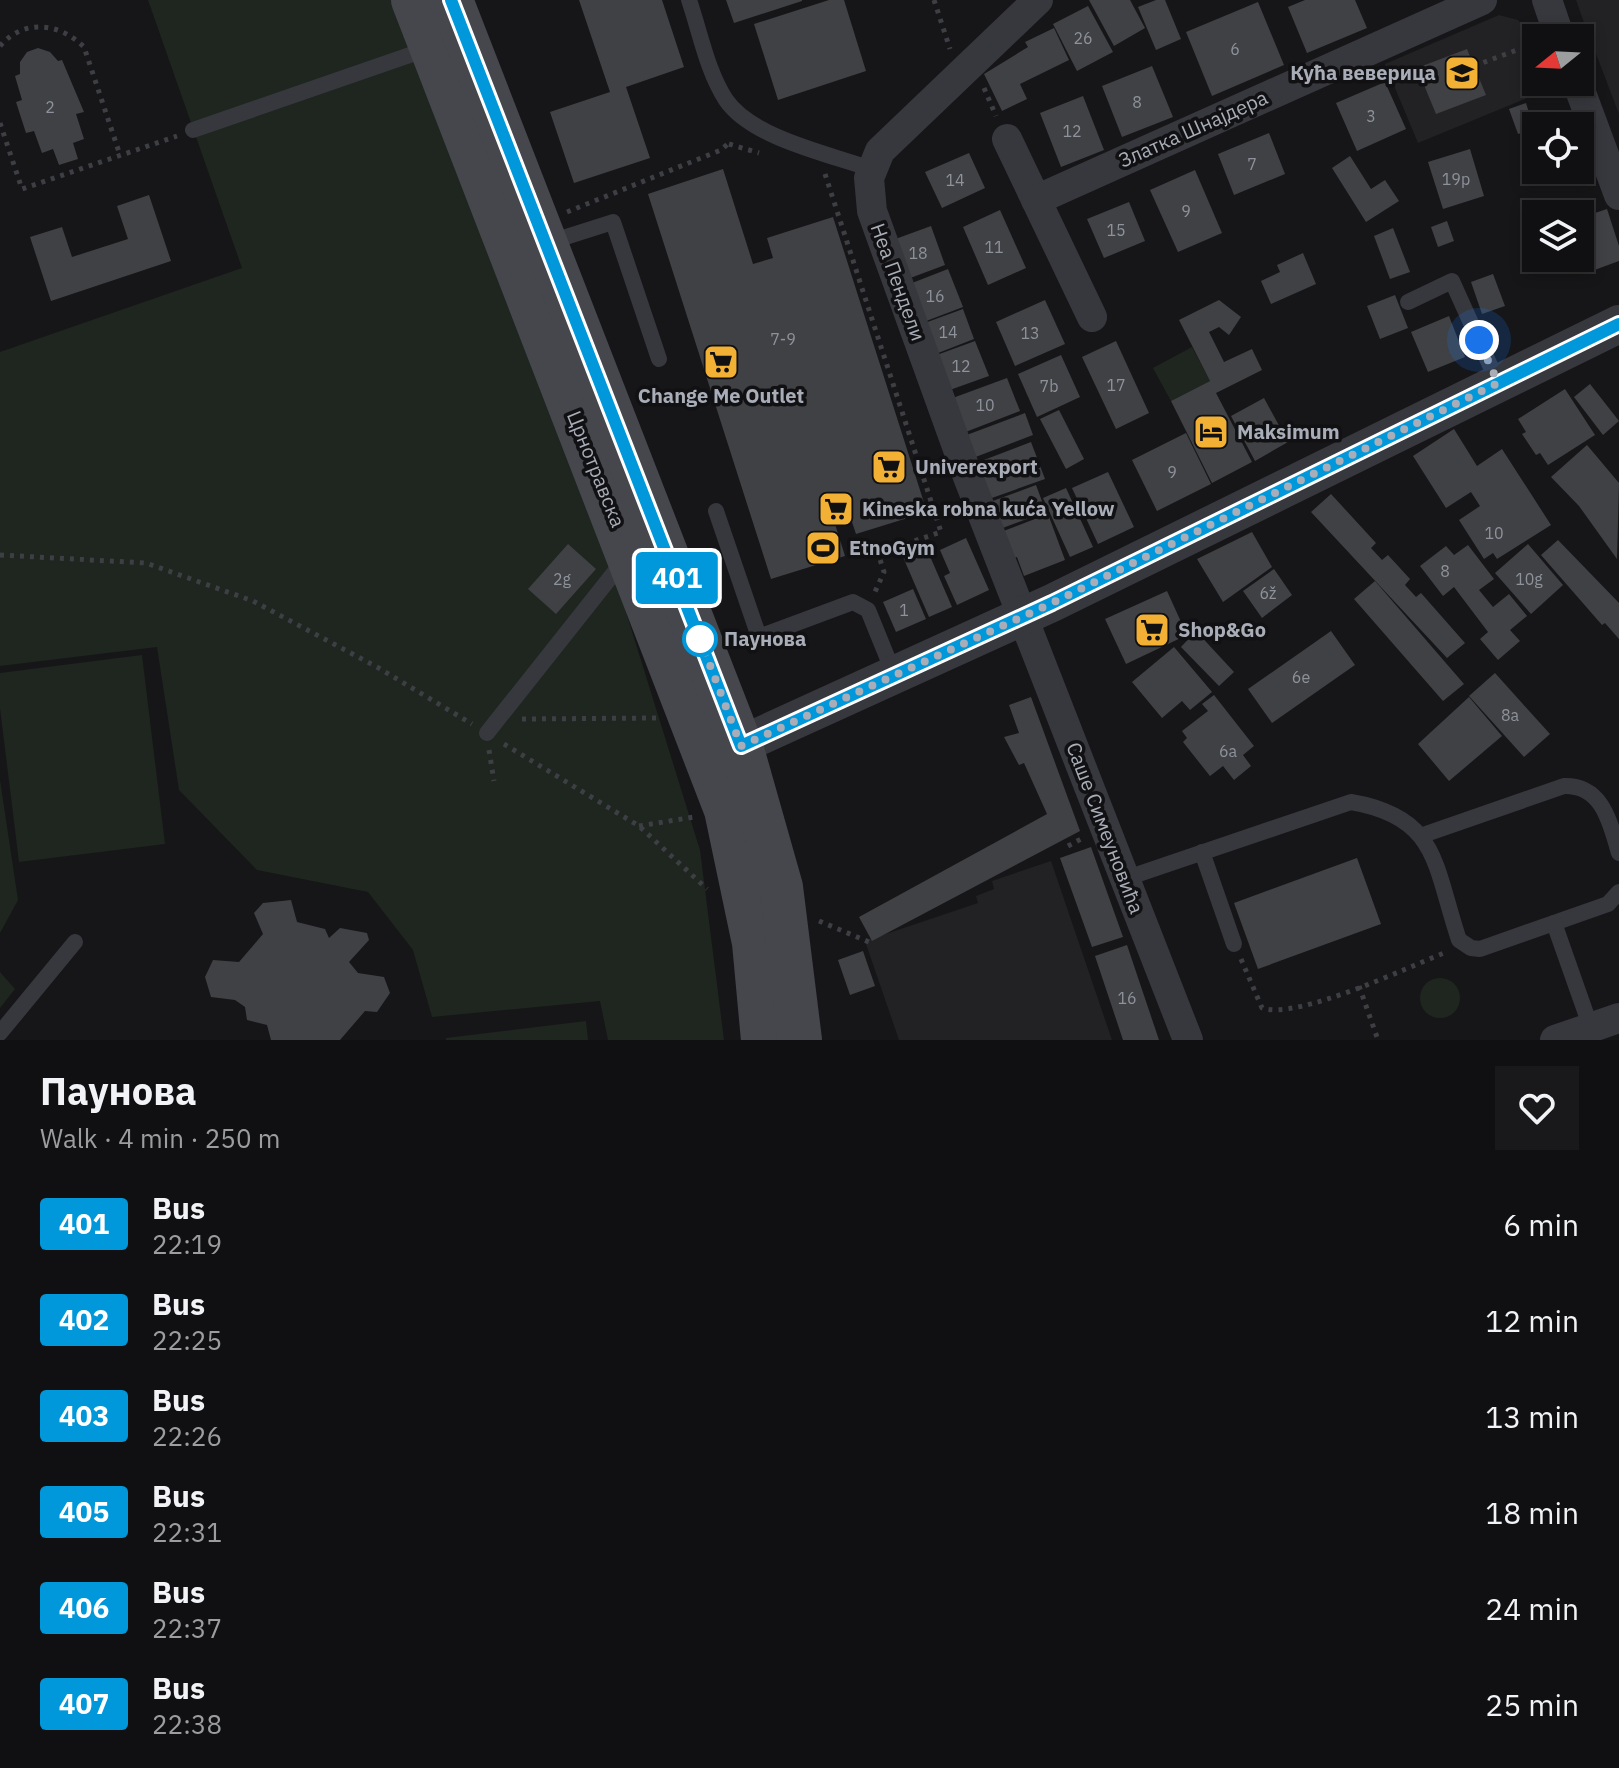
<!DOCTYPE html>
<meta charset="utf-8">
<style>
:root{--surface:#101012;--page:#19191b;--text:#f1f3f6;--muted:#9c9d9f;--line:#303032}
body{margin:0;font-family:"IBM Plex Sans",sans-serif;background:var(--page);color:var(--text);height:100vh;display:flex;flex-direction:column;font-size:30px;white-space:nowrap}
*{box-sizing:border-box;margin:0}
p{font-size:26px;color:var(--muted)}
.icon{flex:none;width:44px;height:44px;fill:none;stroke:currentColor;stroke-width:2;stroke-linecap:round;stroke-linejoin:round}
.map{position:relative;height:1040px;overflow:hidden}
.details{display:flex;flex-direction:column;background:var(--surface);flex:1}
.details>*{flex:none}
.badge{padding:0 16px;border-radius:6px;font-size:28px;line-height:52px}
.needle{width:52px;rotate:252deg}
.buttons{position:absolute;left:1522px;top:24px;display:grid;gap:16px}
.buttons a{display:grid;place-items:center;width:72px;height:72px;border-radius:0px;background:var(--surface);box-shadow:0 4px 12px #0003,0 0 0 2px var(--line);font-size:40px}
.you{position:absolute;width:40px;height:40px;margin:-20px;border:6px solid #fff;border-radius:50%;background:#1a73e8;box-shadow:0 0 0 12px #1a73e833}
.map>.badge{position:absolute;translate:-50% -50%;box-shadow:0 0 0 4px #fff}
.round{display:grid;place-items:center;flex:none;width:84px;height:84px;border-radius:0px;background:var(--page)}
.summary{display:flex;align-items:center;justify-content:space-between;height:136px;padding:0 40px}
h1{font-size:38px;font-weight:700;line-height:60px}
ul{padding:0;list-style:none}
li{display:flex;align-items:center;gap:24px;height:96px;padding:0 40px}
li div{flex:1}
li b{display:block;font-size:30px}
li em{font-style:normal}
li .badge{min-width:88px;font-weight:700;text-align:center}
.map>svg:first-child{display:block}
.built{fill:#222225}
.green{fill:#1e261f}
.building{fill:#404145}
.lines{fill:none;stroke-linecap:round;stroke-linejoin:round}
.path{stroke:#3d3f44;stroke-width:5;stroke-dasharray:4 6;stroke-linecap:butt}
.service{stroke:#37383d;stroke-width:16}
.minor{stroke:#37383d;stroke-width:30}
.tertiary{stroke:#37383d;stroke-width:38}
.secondary{stroke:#45474d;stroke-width:44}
.line-casing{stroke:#fff;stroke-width:18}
.line{stroke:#0098da;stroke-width:12}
.walk{stroke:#a8adb8;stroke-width:8;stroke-dasharray:0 14.4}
.stop-dot{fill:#fff;stroke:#0098da;stroke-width:4}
.labels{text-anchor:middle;stroke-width:7;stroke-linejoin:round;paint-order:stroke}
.number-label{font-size:16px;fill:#8e929b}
.poi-label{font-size:20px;font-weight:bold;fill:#a8adb8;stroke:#111113;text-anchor:start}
.street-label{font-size:20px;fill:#a8adb8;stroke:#111113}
.stop-label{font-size:20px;font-weight:bold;fill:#a8adb8;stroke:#111113;text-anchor:start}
</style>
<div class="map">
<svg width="1619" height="1040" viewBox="0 0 1619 1040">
<rect width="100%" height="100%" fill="#161618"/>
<g class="built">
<path d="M1576,0H1619V114L1582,17Z"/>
<path d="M1499,15L1518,20L1524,27L1536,56V82H1546L1549,89L1418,143L1385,64Z"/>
<path d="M1051,861L1112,1040H899L865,941L978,903L976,896L994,889L992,881Z"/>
</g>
<g class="green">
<path d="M148,0H392L621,596L700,850L724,1040H608L600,1001L432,1017L413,950L368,892L257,870L179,790L157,647L0,666V352L242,268Z"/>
<path d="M1192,347L1210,381L1171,401L1153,368Z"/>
<path d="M142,655L165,844L19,862L0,708V673Z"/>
<path d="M0,780L18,900L0,933Z"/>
<path d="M0,972L15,989L0,1008Z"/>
<circle cx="1440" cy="998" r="20"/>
<path d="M586,1021L588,1040H446V1038Z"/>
</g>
<g class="building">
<path d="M579,0H662L684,67L626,87L650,158L574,183L550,112L610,92Z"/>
<path d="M726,0H802V1L734,23Z"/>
<path d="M829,0H844L866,71L778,100L754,24Z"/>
<path d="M1089,0H1130L1145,28L1114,46Z"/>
<path d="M1156,0H1165L1181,39L1156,50L1138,7Z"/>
<path d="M1305,0H1355L1367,28L1307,53L1288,7Z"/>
<path d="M1258,2L1284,65L1212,96L1186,32Z"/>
<path d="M1088,6L1113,52L1077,71L1053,24Z"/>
<path d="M1054,28L1069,60L1020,84L1027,99L1002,111L984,74L1028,47L1025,42Z"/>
<path d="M38,48L50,52L58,61L62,60L84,112L76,114L84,139L73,143L78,159L59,165L53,149L42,153L34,131L26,133L16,102L22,100L15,76L20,74V62L27,52Z"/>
<path d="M1467,49L1486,95L1436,114L1417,68Z"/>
<path d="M1152,66L1173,117L1122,137L1102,86Z"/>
<path d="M1385,82L1406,129L1357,151L1336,103Z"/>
<path d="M1083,96L1104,150L1061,167L1040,113Z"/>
<path d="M1526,103L1534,129L1518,134L1509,109Z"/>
<path d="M1269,133L1285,174L1234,195L1218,154Z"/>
<path d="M1470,149L1484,196L1443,209L1428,162Z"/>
<path d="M969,153L985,188L942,208L925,172Z"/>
<path d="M1350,156L1371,189L1385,180L1399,201L1366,222L1332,168Z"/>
<path d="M723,169L753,264L773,258L767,238L833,217L927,512L856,534L851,519L835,524L845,556L771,579L648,194Z"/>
<path d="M1195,170L1222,233L1178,252L1150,190Z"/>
<path d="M149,195L171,261L51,301L30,237L62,227L72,257L128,239L117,206Z"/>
<path d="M1129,202L1145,241L1104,258L1087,219Z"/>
<path d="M1607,209L1619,246V261L1589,272L1580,245V218Z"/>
<path d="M1000,210L1026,268L988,285L963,227Z"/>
<path d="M1447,221L1454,241L1438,247L1431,227Z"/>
<path d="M931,226L945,265L905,280L890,241Z"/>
<path d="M1393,228L1410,272L1390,279L1374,236Z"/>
<path d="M1303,253L1316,284L1271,304L1261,281L1280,272L1277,265Z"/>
<path d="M948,269L963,307L921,323L907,285Z"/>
<path d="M1493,274L1505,306L1482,314L1471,282Z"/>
<path d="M1395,295L1408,328L1380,339L1367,306Z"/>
<path d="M1045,300L1065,344L1015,366L996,322Z"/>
<path d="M1219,300L1241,317L1229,335L1219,327L1209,332L1224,362L1252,349L1262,370L1216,393L1252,462L1212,483L1171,401L1210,381L1179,320Z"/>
<path d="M963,309L974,339L933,355L922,324Z"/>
<path d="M1449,316L1465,357L1428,372L1411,332Z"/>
<path d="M975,341L989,376L947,391L934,356Z"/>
<path d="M1116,341L1149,413L1116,429L1082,357Z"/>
<path d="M1061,355L1080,397L1037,417L1018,374Z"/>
<path d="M1007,378L1020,411L963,433L950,399Z"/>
<path d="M1590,384L1619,421L1603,435L1574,397Z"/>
<path d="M1565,389L1595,435L1548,465L1540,453L1536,455L1522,434L1526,432L1518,419Z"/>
<path d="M1264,398L1288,442L1255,461L1231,416Z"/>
<path d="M1059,410L1084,459L1066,469L1040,419Z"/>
<path d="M1025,413L1033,435L973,458L964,436Z"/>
<path d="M1454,429L1477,466L1502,449L1551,525L1497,559L1493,553L1484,559L1459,520L1480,506L1471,492L1446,508L1413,456Z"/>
<path d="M1186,433L1211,484L1157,511L1132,460Z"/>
<path d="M1031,442L1045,479L989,499L976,463Z"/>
<path d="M1587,445L1619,483L1617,559L1579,506L1551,477Z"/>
<path d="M1108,472L1134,527L1098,544L1072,488Z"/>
<path d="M1036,485L1046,512L1000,529L990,502Z"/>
<path d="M1066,488L1093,547L1070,557L1043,498Z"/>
<path d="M1331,494L1376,543L1371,548L1382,560L1388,555L1410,579L1405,585L1416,597L1421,593L1465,643L1447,658L1311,512Z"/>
<path d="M1048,514L1065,560L1024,576L1017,557L1011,559L1001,532Z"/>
<path d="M1252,532L1272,567L1223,602L1197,559Z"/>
<path d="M966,538L989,590L957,605L944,576L950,573L940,550Z"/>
<path d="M1558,540L1619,603V639L1605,623L1602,625L1541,555Z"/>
<path d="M568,544L596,569L556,614L528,589Z"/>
<path d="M1528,544L1563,585L1531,614L1495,573Z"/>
<path d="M1468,545L1494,579L1479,590L1493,607L1509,594L1527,616L1510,630L1520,641L1498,660L1480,639L1488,632L1454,587L1443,596L1420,566L1446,546L1454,555Z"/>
<path d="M926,547L952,607L929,617L903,557Z"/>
<path d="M1274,569L1292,595L1262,618L1243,591Z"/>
<path d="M1375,581L1464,684L1443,701L1354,599Z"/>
<path d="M913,589L926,619L896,632L883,602Z"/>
<path d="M1167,591L1187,635L1126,664L1105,619Z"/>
<path d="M1196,631L1234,672L1219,686L1181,647Z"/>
<path d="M1331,631L1355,665L1272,723L1248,689Z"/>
<path d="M1174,647L1212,692L1190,710L1182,701L1162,718L1132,682Z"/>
<path d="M1495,673L1550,734L1524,757L1469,696Z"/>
<path d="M1214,695L1254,746L1243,755L1251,766L1234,780L1223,766L1210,776L1183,742L1187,738L1182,731L1208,711L1202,704Z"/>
<path d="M1031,697L1080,831L872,941L859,917L1047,814L1024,763L1019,765L1004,737L1019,733L1009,705Z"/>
<path d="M1469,697L1502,736L1449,781L1418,744Z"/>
<path d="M1091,847L1123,937L1092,947L1060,858Z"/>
<path d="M1357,858L1381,924L1258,969L1234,903Z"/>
<path d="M291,900L297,922L325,929L329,938L340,928L367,933L369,940L349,962L358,973L384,977L390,993L377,1012L365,1011L340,1040H271L267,1025L247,1020L245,1007L235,1000L211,997L205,977L213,960L239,962L263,934L254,913L263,903Z"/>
<path d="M1127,945L1159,1040H1123L1095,956Z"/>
<path d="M863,951L875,986L850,995L838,960Z"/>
</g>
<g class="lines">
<g class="path">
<path d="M934,0L950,49"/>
<path d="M0,46C24,18 60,23 84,47L120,155"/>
<path d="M1474,66L1533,44"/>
<path d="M984,88L996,116"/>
<path d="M0,123L22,189L177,136"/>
<path d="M729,144L759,153"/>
<path d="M825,174L941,532L878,553L884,572L874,594"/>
<path d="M567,212L721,150L730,142"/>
<path d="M0,555L146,563L253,601L377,667L472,724"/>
<path d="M522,719L656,718"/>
<path d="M504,744L639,826L707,889"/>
<path d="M489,750L494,781"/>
<path d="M639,826L694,817"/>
<path d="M1068,846L1081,839"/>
<path d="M819,921L869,942"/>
<path d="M1241,959L1262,1008C1297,1020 1406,968 1444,953"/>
<path d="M1359,986L1378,1040"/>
</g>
<g class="service">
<path d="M689,0C700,32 707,71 726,100C752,138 829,154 871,169"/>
<path d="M193,130L430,48"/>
<path d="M547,243L613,222L659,359"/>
<path d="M1408,302L1452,281L1498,383"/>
<path d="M716,511L759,637L853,602L868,610L894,674"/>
<path d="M487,733L621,564L627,561"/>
<path d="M1423,835L1564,786C1603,785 1610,823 1619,853"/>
<path d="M1202,852L1234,944"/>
<path d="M1124,879L1351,802C1439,817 1434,866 1459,940L1471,948L1480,949L1608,904L1619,892"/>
<path d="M1554,923L1591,1028"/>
<path d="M0,1033L75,942"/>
</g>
<g class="minor">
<path d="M1038,0L880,151L869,178L872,211L968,477L1188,1040"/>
<path d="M1547,0L1560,38"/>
<path d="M1577,82L1619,195"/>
<path d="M1007,139L1092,317"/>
<path d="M1036,200L1482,0"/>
<path d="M1555,1040L1619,1018"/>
</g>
<path class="tertiary" d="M712,758L1052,603L1619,324"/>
<g class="secondary">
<path d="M413,0L726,810L754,943L763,1040"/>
<path d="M451,0L741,746L781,887L800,1040"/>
</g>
</g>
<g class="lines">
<defs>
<path id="line" d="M451,0L741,746L1052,603L1619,324"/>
</defs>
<use href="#line" class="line-casing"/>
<use href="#line" class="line"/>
<path class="walk" d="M700,639L741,746L1052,603L1498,383L1479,340"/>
</g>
<defs>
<symbol id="school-square" viewBox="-11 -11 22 22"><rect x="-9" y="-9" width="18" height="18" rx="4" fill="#f2b134" stroke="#111113"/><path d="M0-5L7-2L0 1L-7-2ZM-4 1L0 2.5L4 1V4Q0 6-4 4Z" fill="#111"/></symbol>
<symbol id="supermarket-square" viewBox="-11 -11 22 22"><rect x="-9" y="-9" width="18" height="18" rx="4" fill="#f2b134" stroke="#111113"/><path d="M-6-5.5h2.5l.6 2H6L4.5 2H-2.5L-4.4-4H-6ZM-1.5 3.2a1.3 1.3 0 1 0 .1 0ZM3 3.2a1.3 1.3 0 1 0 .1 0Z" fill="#111"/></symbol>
<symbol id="hotel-square" viewBox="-11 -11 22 22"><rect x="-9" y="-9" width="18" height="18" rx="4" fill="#f2b134" stroke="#111113"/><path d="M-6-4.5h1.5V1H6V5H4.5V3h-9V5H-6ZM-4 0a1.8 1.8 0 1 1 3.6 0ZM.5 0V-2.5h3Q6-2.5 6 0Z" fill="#111"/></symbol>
<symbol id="stadium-square" viewBox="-11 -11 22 22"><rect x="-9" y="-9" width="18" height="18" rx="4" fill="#f2b134" stroke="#111113"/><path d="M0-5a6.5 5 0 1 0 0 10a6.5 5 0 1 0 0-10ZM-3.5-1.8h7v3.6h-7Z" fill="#111"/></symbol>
</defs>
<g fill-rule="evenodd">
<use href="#school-square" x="1442" y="53" width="40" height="40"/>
<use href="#supermarket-square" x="701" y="342" width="40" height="40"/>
<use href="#hotel-square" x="1191" y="412" width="40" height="40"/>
<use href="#supermarket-square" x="869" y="447" width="40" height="40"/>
<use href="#supermarket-square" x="816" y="489" width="40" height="40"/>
<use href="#stadium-square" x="803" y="528" width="40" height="40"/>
<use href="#supermarket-square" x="1132" y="610" width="40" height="40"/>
</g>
<circle class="stop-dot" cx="700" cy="639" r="16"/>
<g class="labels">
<g class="number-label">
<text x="1083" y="44">26</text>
<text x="1235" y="55">6</text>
<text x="1137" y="108">8</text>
<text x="50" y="113">2</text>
<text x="1371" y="122">3</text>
<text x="1072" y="137">12</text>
<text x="1252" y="170">7</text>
<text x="1456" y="185">19p</text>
<text x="955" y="186">14</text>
<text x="1186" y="217">9</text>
<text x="1116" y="236">15</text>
<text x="994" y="253">11</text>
<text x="918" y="259">18</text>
<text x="935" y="302">16</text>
<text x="948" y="338">14</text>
<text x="1030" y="339">13</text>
<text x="783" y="345">7-9</text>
<text x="961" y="372">12</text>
<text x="1116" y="391">17</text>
<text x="1049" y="392">7b</text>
<text x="985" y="411">10</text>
<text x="1172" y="478">9</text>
<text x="1494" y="539">10</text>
<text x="1445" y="577">8</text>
<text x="562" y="585">2g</text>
<text x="1529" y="585">10g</text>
<text x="1268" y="599">6ž</text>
<text x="904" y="616">1</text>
<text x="1301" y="683">6e</text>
<text x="1510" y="721">8a</text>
<text x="1228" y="757">6a</text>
<text x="1127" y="1004">16</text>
</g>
<g class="poi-label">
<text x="1436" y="80" text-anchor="end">Кућа веверица</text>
<text x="721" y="403" text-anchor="middle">Change Me Outlet</text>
<text x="1237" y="439">Maksimum</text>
<text x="915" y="474">Univerexport</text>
<text x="862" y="516">Kineska robna kuća Yellow</text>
<text x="849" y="555">EtnoGym</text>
<text x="1178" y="637">Shop&amp;Go</text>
</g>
<g class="street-label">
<text transform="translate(1193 129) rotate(-24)" y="7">Златка Шнајдера</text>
<text transform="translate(898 282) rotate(70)" y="7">Неа Пендели</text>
<text transform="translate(596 469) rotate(68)" y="7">Црнотравска</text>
<text transform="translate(1105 828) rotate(69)" y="7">Саше Симеуновића</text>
</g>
<g class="stop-label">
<text x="724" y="646">Паунова</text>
</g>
</g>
</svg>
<div class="buttons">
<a><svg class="needle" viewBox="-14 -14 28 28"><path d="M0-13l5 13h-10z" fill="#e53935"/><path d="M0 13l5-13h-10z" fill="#9c9d9f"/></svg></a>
<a><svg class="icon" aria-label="locate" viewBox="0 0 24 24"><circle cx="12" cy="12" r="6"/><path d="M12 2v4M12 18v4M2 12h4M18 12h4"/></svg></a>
<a><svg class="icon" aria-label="layers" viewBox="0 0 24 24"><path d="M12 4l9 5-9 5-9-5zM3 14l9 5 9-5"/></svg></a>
</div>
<div class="you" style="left:1479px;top:340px"></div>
<b class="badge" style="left:677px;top:578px;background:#0098da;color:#fff">401</b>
</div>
<section class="details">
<div class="summary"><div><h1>Паунова</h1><p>Walk · 4 min · 250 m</p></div><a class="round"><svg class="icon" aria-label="heart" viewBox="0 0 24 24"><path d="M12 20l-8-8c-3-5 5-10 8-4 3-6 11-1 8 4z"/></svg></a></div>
<ul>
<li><span class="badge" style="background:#0098da;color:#fff">401</span><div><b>Bus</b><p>22:19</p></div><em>6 min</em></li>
<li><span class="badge" style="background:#0098da;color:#fff">402</span><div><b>Bus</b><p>22:25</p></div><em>12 min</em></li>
<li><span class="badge" style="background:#0098da;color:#fff">403</span><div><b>Bus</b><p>22:26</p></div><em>13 min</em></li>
<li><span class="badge" style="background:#0098da;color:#fff">405</span><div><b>Bus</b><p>22:31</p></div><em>18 min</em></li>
<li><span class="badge" style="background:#0098da;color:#fff">406</span><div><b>Bus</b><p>22:37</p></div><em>24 min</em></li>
<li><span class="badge" style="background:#0098da;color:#fff">407</span><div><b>Bus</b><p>22:38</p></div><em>25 min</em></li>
</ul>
</section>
